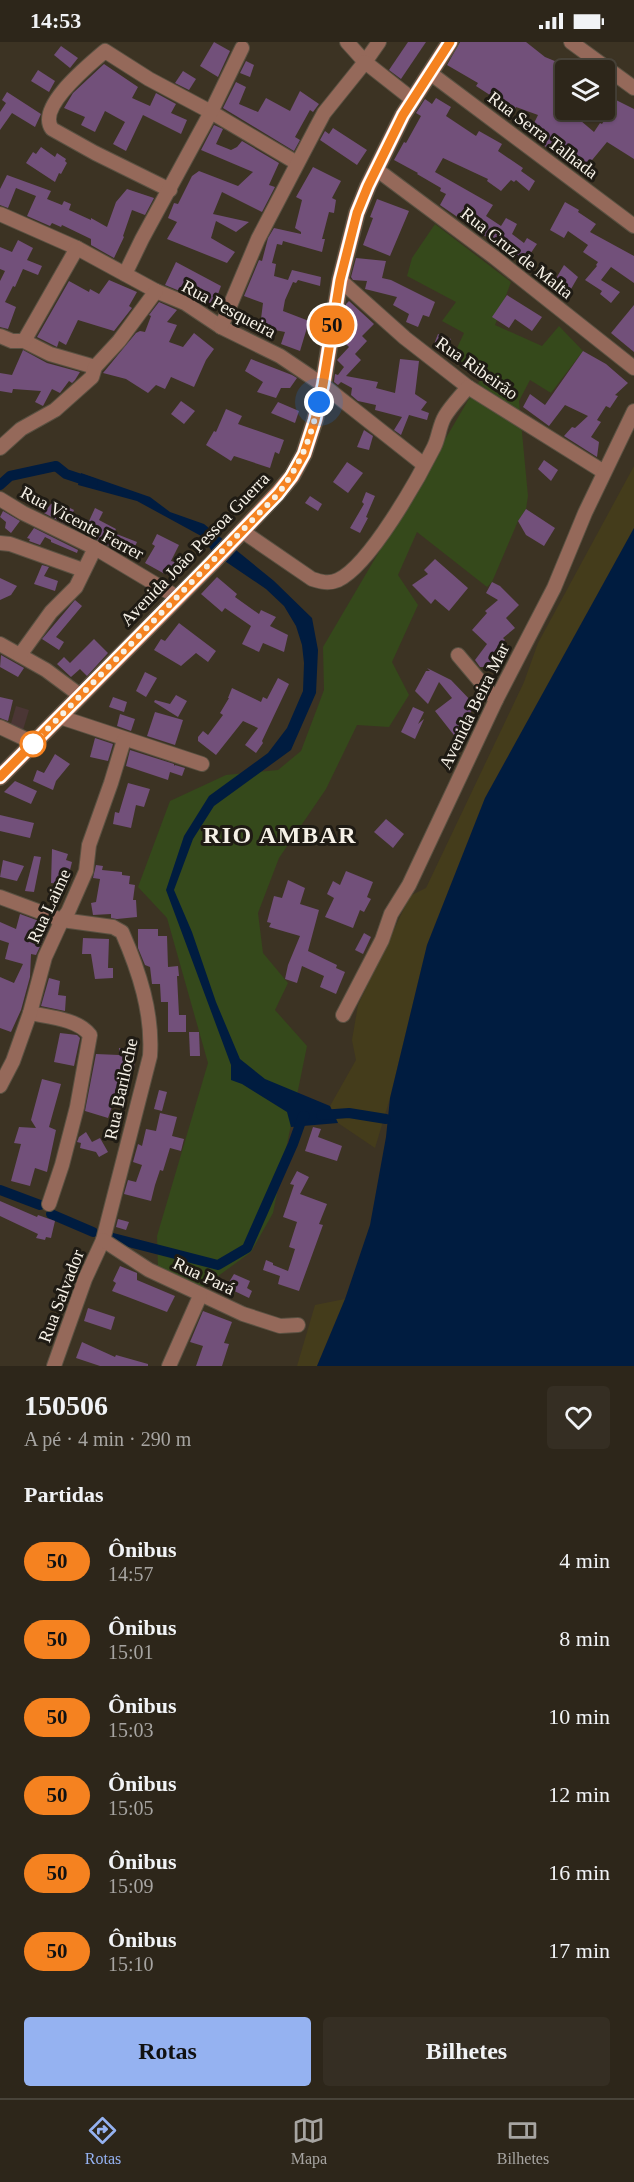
<!DOCTYPE html>
<html lang="pt">
<meta charset="utf-8">
<style>
:root{--surface:#2d261a;--page:#352e23;--text:#f1f3f6;--muted:#a7a5a2;--line:#484339;--accent:#95b2f1}
body{margin:0;font-family:Georgia,serif;background:var(--page);color:var(--text);height:100vh;display:flex;flex-direction:column;font-size:22px;white-space:nowrap}
*{box-sizing:border-box;margin:0}
p{font-size:20px;color:var(--muted)}
.icon{flex:none;width:33px;height:33px;fill:none;stroke:currentColor;stroke-width:2;stroke-linecap:round;stroke-linejoin:round}
.map{position:relative;height:1324px;overflow:hidden}
.sheet{display:flex;flex-direction:column;background:var(--surface);flex:1}
.sheet>*{flex:none}
.badge{padding:0 12px;border-radius:20px;font-size:21px;line-height:39px}
.controls{position:absolute;left:555px;top:18px;display:grid;gap:12px}
.controls a{display:grid;place-items:center;width:60px;height:60px;border-radius:6px;background:var(--surface);box-shadow:0 2px 4px #0004,0 0 0 2px var(--line);font-size:30px}
.you{position:absolute;width:30px;height:30px;margin:-15px;border:4px solid #fff;border-radius:50%;background:#1a73e8;box-shadow:0 0 0 9px #1a73e833}
.map>.badge{position:absolute;translate:-50% -50%;box-shadow:0 0 0 3px #fff}
h2{padding:0 24px;font-size:22px;line-height:54px}
.round{display:grid;place-items:center;flex:none;width:63px;height:63px;border-radius:6px;background:var(--page)}
.overview{display:flex;align-items:center;justify-content:space-between;height:102px;padding:0 24px}
h1{font-size:28px;font-weight:700;line-height:45px}
.primary-button{display:flex;gap:12px;margin-top:auto;padding:12px 24px}
.primary-button a{flex:1;height:69px;border-radius:6px;background:var(--accent);color:#111;font-size:24px;font-weight:700;line-height:69px;text-align:center}
.primary-button a+a{background:var(--page);color:var(--text)}
ul{padding:0;list-style:none}
li{display:flex;align-items:center;gap:18px;height:78px;padding:0 24px}
li div{flex:1}
li b{display:block;font-size:22px}
li em{font-style:normal}
li .badge{min-width:66px;font-weight:700;text-align:center}
.status{display:flex;justify-content:space-between;align-items:center;height:42px;padding:0 30px;background:var(--surface);direction:ltr}
.status svg{height:16px;fill:currentColor}
.tabs{display:flex;justify-content:space-around;align-items:center;height:84px;border-top:2px solid var(--line);background:var(--surface);font-size:16px;color:var(--muted)}
.tabs a{display:grid;justify-items:center;gap:3px}
.tabs .selected{color:var(--accent)}
.map>svg:first-child{display:block}
.education{fill:#4b3635}
.green{fill:#35491b}
.sand{fill:#443c1b}
.water{fill:#001c40}
.lines{fill:none;stroke-linecap:round;stroke-linejoin:round}
.canal{stroke:#001c40;stroke-width:10}
.building{fill:#72507a}
.minor-casing{stroke:#5a5142;stroke-width:16}
.major-casing{stroke:#5a5142;stroke-width:18}
.minor{stroke:#95695a;stroke-width:14}
.major{stroke:#f59b7c;stroke-width:15}
.line-casing{stroke:#fff;stroke-width:14}
.line{stroke:#f58220;stroke-width:9}
.walk{stroke:#f6f1e7;stroke-width:6;stroke-dasharray:0 10.8}
.stop-dot{fill:#fff;stroke:#f58220;stroke-width:3}
.labels{text-anchor:middle;stroke-width:6;stroke-linejoin:round;paint-order:stroke}
.street-label{font-size:18px;fill:#f6f1e7;stroke:#1f1b14}
.district-label{font-size:24px;font-weight:bold;letter-spacing:1.5px;fill:#f6f1e7;stroke:#1f1b14}
</style>
<div class="status"><b>14:53</b><svg viewBox="0 0 49 12"><path d="M0 12V9h3v3zM5 12V6h3v6zM10 12V3h3v9zM15 12V0h3v12zM26 1h20v11H26zM47 4h2v5h-2z"/></svg></div>
<div class="map">
<svg width="634" height="1324" viewBox="0 0 634 1324">
<rect width="100%" height="100%" fill="#3c3323"/>
<path class="education" d="M16,664L29,668L23,688L10,685Z"/>
<path class="green" d="M435,182L511,240L495,283L542,304L559,284L583,309L551,351L530,338L519,359L528,454L526,467L518,479L492,540L487,545L417,490L398,533L418,563L392,620L409,653L389,685L357,683L326,747L279,816L258,871L263,911L288,941L275,968L307,1004L273,1171L251,1210L199,1248L158,1226L157,1194L208,1021L167,876L138,845L170,759L226,733L278,728L301,709L324,648L323,605L480,338L452,317L464,291L442,279L456,260L407,234L412,216Z"/>
<g class="sand">
<path d="M634,424V486L485,756L427,903L390,1056L375,1106L338,1081L330,1064L356,1018L352,998L358,963L410,854L426,846L524,640L538,601Z"/>
<path d="M345,1257L317,1324H297L315,1263Z"/>
</g>
<g class="water">
<path d="M81,431L150,455L170,470L204,482L274,539L312,576L318,608L316,651L291,708L214,764L193,797L174,848L192,890L216,960L240,1017L265,1037L330,1064L338,1081L291,1085L287,1070L242,1042L231,1038V1023L166,848L184,794L209,754L268,711L287,686L303,649L304,621L302,603L296,584L284,564L266,547L213,511L203,495L137,459L78,443Z"/>
<path d="M634,486V1324H317L345,1257L370,1183L386,1095L390,1056L427,903L485,756Z"/>
</g>
<g class="lines">
<g class="canal">
<path d="M0,443L10,434L56,424L66,432L93,441"/>
<path d="M321,1073L349,1071L386,1077"/>
<path d="M0,1148L40,1163"/>
<path d="M51,1172L93,1190"/>
<path d="M113,1196L218,1223L247,1206L293,1102L303,1074H305"/>
</g>
</g>
<g class="building">
<path d="M214,0L230,9L218,35L200,24Z"/>
<path d="M408,0H426L401,37L389,28Z"/>
<path d="M460,0H526L545,15L562,22L565,19L576,28H566V68H579L574,73L594,90L600,81L602,82L616,58L634,67V117L607,100L588,123L569,108L560,117L533,94L539,87L533,83L538,73L516,65L515,67L504,60L501,65L491,58L493,55L476,44L478,41L447,23Z"/>
<path d="M61,4L78,16L70,26L54,13Z"/>
<path d="M246,19L254,23L250,35L240,31Z"/>
<path d="M104,22L138,45L132,56L150,64L156,51L176,62L171,71L187,78L181,92L143,73L126,109L113,102L125,80L105,69L95,90L81,83L85,75L64,66L73,51Z"/>
<path d="M38,28L55,39L49,50L31,39Z"/>
<path d="M183,29L196,37L189,48L175,41Z"/>
<path d="M236,40L246,45L239,62L258,70L266,56L290,69L300,49L319,62L313,70L310,68L295,95L300,98L294,109L223,66Z"/>
<path d="M7,50L41,72L35,85L12,71L0,88V70L6,61L2,58Z"/>
<path d="M436,56L451,65L446,74L476,94L479,89L502,102L498,109L523,126L521,129L535,139L529,149L516,138L514,140L511,138L501,149L487,139L488,137L443,116L435,130L493,163L486,174L501,184L506,176L517,182L512,192L524,201L527,196L537,202L524,221L440,163L446,152L440,149L441,146L417,132L418,131L394,118L404,100L406,101L421,74L416,71L425,57L432,62Z"/>
<path d="M214,83L223,87L216,102L231,108L237,105L242,99L279,121L269,143L275,145L262,170L222,150L213,172L249,180L236,190L216,179L211,196L235,210L227,221L167,197L177,180L168,176L174,161L178,162L192,134L199,129L238,144L253,130L201,108Z"/>
<path d="M333,86L367,108L357,123L320,98L325,89L329,92Z"/>
<path d="M41,105L55,115L57,111L66,117L65,119L67,121L61,132L59,131L55,140L26,121L33,110L36,112Z"/>
<path d="M313,125L341,139L332,156L336,158L334,171L329,170L322,197H325L322,210L283,199L282,203L277,202L272,221L276,222L274,234L288,238L292,228L321,235L320,244L298,238L296,241L293,240L285,258L283,269L309,279L300,309L281,302L285,290L260,285L263,261L244,254L259,218L262,219L268,196L274,186L301,192V190L295,186L302,158L296,155Z"/>
<path d="M7,133L51,149L47,157L62,163L64,159L71,162L69,168L91,178V176L107,185L116,160L127,147L154,156L145,173L132,168L123,194L124,195L114,216L91,203V197L62,183L61,185L52,181L50,184L27,174L36,154L16,146L8,166L0,163V147Z"/>
<path d="M377,157L409,169L390,214L363,203L373,176L370,175Z"/>
<path d="M565,160L579,168L578,170L596,182L590,190L634,214V241L611,225L601,238L620,250L611,261L600,252L602,249L585,238L597,224L596,223L598,220L583,210L588,203L568,189L564,196L550,188Z"/>
<path d="M18,198L33,206L27,218L42,224L38,233L23,227L15,245L13,244L5,260L16,265L8,287L0,285V239L5,229L0,227V205L12,210Z"/>
<path d="M356,216L386,219L382,236L391,238L435,260L429,275L423,273L418,285L406,280L409,272L393,263L397,255L365,247L367,239L353,238L351,235Z"/>
<path d="M176,220L221,244L214,263L165,243Z"/>
<path d="M564,223L578,235L567,254L551,245Z"/>
<path d="M109,238L137,250L129,264L132,266L114,289L78,278L66,303L59,299L57,305L37,295L69,239L89,250L90,247L99,252Z"/>
<path d="M507,253L542,275L532,289L515,277L509,286L492,275Z"/>
<path d="M349,259L374,282L362,294L367,299L355,312L361,318L346,334L378,340L376,346L395,351L400,317L419,319L415,352L427,360L421,368L429,371L427,378L409,373L401,393L394,388L402,375L375,368L376,363L358,359L351,353L352,346L341,340L338,343L334,340L335,332L338,333L344,325L337,318L349,305L341,297L353,285L344,276L346,262Z"/>
<path d="M159,260L177,268L167,280L177,283L169,300L183,305L194,291L214,307L206,318L194,345L171,335L165,347L156,343L148,351L126,337L103,331L136,291L140,289L145,290L151,274L149,273Z"/>
<path d="M634,263V310L611,291Z"/>
<path d="M438,292L451,297L446,310L433,305Z"/>
<path d="M23,308L47,321L80,330L75,338L72,341L69,339L60,351L52,347L43,364L35,360L41,349L13,347L12,351L0,349V331L12,333Z"/>
<path d="M583,309L606,322L628,341L615,353L618,354L610,366L606,364L597,378L601,380L591,395L599,400L597,415L564,394L572,385L575,386L588,374L565,363L549,384L523,365L530,352L545,363Z"/>
<path d="M251,317L292,333L297,336L290,346H281L276,356L257,350L263,340L245,329Z"/>
<path d="M181,359L195,369L184,382L171,372Z"/>
<path d="M278,360L299,369L295,381L271,371Z"/>
<path d="M226,367L242,374L238,382L284,398L279,412L275,410L270,426L234,414L231,419L206,403L214,389L216,390Z"/>
<path d="M364,388L373,394L369,408L357,405Z"/>
<path d="M544,418L558,428L551,439L538,427Z"/>
<path d="M347,420L363,431L348,451L333,440Z"/>
<path d="M366,450L375,454L366,475L368,476L360,491L350,486L364,462L362,460Z"/>
<path d="M310,454L322,462L318,469L305,461Z"/>
<path d="M54,458L74,468L67,483L44,471Z"/>
<path d="M95,466L103,470L99,478L116,487L114,491L137,500L130,516L84,490Z"/>
<path d="M526,467L555,486L544,504L526,493L518,479Z"/>
<path d="M3,469L20,479L11,491L5,486L6,480L0,475Z"/>
<path d="M34,486L78,508L77,511L51,500V498L45,495L40,503L29,499L30,497L27,496Z"/>
<path d="M157,492L179,503L171,519L182,522L178,536L163,531L145,521L155,504L152,502Z"/>
<path d="M435,517L468,546L449,569L435,557L431,562L412,543L428,532L424,528Z"/>
<path d="M42,523L49,525L44,534L58,539L55,549L34,542Z"/>
<path d="M217,535L237,552L235,555L259,572L261,568L276,575L270,584L288,593L284,610L263,601L259,610L242,602L251,584L225,566L222,570L201,552Z"/>
<path d="M0,536L17,544L11,553L0,558Z"/>
<path d="M492,540L500,544L519,563L506,576L515,586L503,596L505,598L492,612L497,618L488,625H480L475,618L487,602L472,588L487,571L485,569L498,558L486,551Z"/>
<path d="M75,558L82,564L56,595L64,600L59,608L42,597Z"/>
<path d="M179,581L216,609L208,620L196,611L181,624L154,608L161,597L165,599Z"/>
<path d="M94,597L108,611L87,634L80,627L71,635L57,622L64,615L70,621Z"/>
<path d="M1,613L24,626L18,635L0,625Z"/>
<path d="M427,626L451,638L475,663L466,678L472,685L457,697L435,669L452,656L439,640L428,662L415,649L426,629H430Z"/>
<path d="M145,630L157,636L146,655L136,649Z"/>
<path d="M278,636L289,642L262,699L263,701L256,711L245,703L258,686L243,679L216,713L198,699V695L203,689L208,693L223,673L220,671L229,656H228L232,646L261,660L263,655L267,657Z"/>
<path d="M176,653L187,659L178,675L154,660L155,658L170,662Z"/>
<path d="M0,655L13,658L8,679L0,676Z"/>
<path d="M113,655L127,660L124,670L109,665Z"/>
<path d="M413,665L424,670L418,682L424,677L415,697L401,690Z"/>
<path d="M155,670L183,678L175,703L147,694Z"/>
<path d="M120,672L135,677L131,689L117,684Z"/>
<path d="M95,696L113,702L108,719L90,715Z"/>
<path d="M130,708L174,722V724L175,723L185,726L182,734L170,730L168,738L126,724Z"/>
<path d="M55,712L70,722L56,739L53,748L33,739L37,728L44,731Z"/>
<path d="M15,739L37,749L31,762L4,750Z"/>
<path d="M128,741L150,747L144,765L136,763L131,786L113,782L115,770L119,771Z"/>
<path d="M0,773L34,781L30,796L0,789Z"/>
<path d="M386,777L404,792L393,806L374,790Z"/>
<path d="M52,807L68,812L66,818L72,820L70,828L65,827L64,842L51,841Z"/>
<path d="M34,814L41,815L34,850L25,849Z"/>
<path d="M3,818L24,824L17,839L0,835Z"/>
<path d="M96,823L103,824L102,828L122,830V833L130,834L129,842L135,843L133,858H136L137,875L117,877L111,876V872L93,873L91,861L96,860L100,837L93,836Z"/>
<path d="M346,829L373,840L367,855L371,857L364,870L360,868L353,886L325,875L334,856L327,852L333,839L340,843Z"/>
<path d="M288,838L305,846L300,862L319,868L308,909L337,923L336,926L345,930L336,952L320,945L324,934L302,924L297,941L285,937L288,923L300,894L269,885L271,881L267,880L274,854L282,856Z"/>
<path d="M20,872L50,883L36,913L31,912L30,935L21,968L11,990L0,986V935L14,941L23,922L5,917L9,901L0,898V880L16,887Z"/>
<path d="M138,887H158V894H167L168,925L178,924L179,934H177L179,973H186V990H168V960H161L160,942H152L150,925L145,923L138,906Z"/>
<path d="M364,891L371,895L363,912L355,908Z"/>
<path d="M83,896L109,897L108,926H113V936L95,937L91,912H82Z"/>
<path d="M49,936L60,939L58,953L66,954L65,969L41,964Z"/>
<path d="M189,990H199L200,1014H190Z"/>
<path d="M60,991L77,993L80,996L74,1024L54,1020Z"/>
<path d="M119,1006L136,1007L134,1026H129L121,1058L115,1056L108,1076L85,1069L96,1012L119,1013Z"/>
<path d="M42,1037L61,1042L49,1085L56,1088L47,1130L35,1126L30,1144L11,1139L21,1102L14,1101L19,1085L36,1086L31,1078Z"/>
<path d="M159,1048L167,1050L162,1069L154,1067Z"/>
<path d="M160,1071L177,1075L172,1094L184,1097L181,1109L170,1106L163,1129L160,1128L155,1143L151,1159L124,1152L128,1138L136,1140L142,1123L133,1120L138,1102L142,1104L146,1087L156,1089Z"/>
<path d="M313,1085L321,1087L318,1095L342,1104L337,1119L305,1109Z"/>
<path d="M86,1090L92,1100L100,1096L108,1110L99,1115L96,1110L80,1106L81,1101L77,1100L79,1095Z"/>
<path d="M297,1129L309,1135L300,1152L327,1162L319,1182L323,1183L299,1249L278,1242L280,1234L263,1228L266,1218L273,1221V1223L288,1229L295,1207L289,1205L297,1180L283,1175L294,1143L290,1142Z"/>
<path d="M0,1159L37,1175L38,1173L55,1179L51,1196L46,1195L45,1198L36,1196L38,1192L0,1174Z"/>
<path d="M118,1177L129,1180L126,1188L116,1185Z"/>
<path d="M120,1224L137,1231V1238L175,1254L167,1270L112,1249L116,1241L113,1239Z"/>
<path d="M234,1232L250,1239L247,1246L252,1249L249,1256L226,1245Z"/>
<path d="M88,1266L115,1275L111,1288L84,1279Z"/>
<path d="M203,1269L232,1280L224,1301L229,1302L222,1324H196L203,1304L190,1300Z"/>
<path d="M82,1300L115,1315L116,1313L148,1322V1324H100L76,1316Z"/>
</g>
<g class="lines">
<defs>
<g id="minor">
<path d="M347,0L365,20L379,0"/>
<path d="M571,0L634,46"/>
<path d="M430,31L634,184"/>
<path d="M376,127L494,215L634,326"/>
<path d="M170,148L95,111L52,87C36,65 89,23 105,9L149,37L211,70L297,121"/>
<path d="M0,172L77,206L156,249L185,261L221,285L280,314L323,343L423,422"/>
<path d="M125,232L142,197L211,70L242,6"/>
<path d="M340,238L405,296L468,345L604,430"/>
<path d="M221,285L258,197L316,86L324,71L365,20L412,57"/>
<path d="M0,294L12,299H24L50,312L95,325"/>
<path d="M24,299L77,206"/>
<path d="M0,406L21,387L55,368L92,335L95,325L119,299L156,249"/>
<path d="M0,457L23,471L95,506L177,555"/>
<path d="M242,489L312,537C321,540 329,542 338,538C370,523 418,437 434,405C439,395 439,384 445,374C451,364 460,355 468,345"/>
<path d="M0,501L10,502L83,528"/>
<path d="M0,602L46,628L81,654"/>
<path d="M20,613L51,570L76,545L95,506"/>
<path d="M458,613L496,658"/>
<path d="M60,675L202,722"/>
<path d="M0,685L34,701"/>
<path d="M0,855L62,878L113,885L122,890C139,929 153,971 150,1014L103,1198L85,1237L54,1324"/>
<path d="M30,971C49,975 78,977 90,993L77,1065L62,1123L49,1162"/>
<path d="M343,973L382,898L391,872L409,843L496,658L554,546L585,471L634,369"/>
<path d="M0,1044L13,1019L30,971L45,915L62,878L68,870L86,829L89,803L111,741L124,698"/>
<path d="M103,1198L149,1228L243,1272L280,1284L298,1283"/>
<path d="M169,1324L200,1254"/>
</g>
<path id="major" d="M0,735L212,521L278,451L292,434L304,412L315,378L323,343L340,238L357,171L368,144L403,73L450,0"/>
</defs>
<use href="#minor" class="minor-casing"/>
<use href="#major" class="major-casing"/>
<use href="#minor" class="minor"/>
<use href="#major" class="major"/>
</g>
<g class="lines">
<defs>
<path id="line" d="M0,735L212,520L278,452L291,435L304,412L315,378L323,343L340,238L357,171L368,144L403,73L450,0"/>
</defs>
<use href="#line" class="line-casing"/>
<use href="#line" class="line"/>
<path class="walk" d="M33,702L278,452C302,420 310,398 319,360"/>
</g>
<circle class="stop-dot" cx="33" cy="702" r="12"/>
<g class="labels">
<g class="street-label">
<text transform="translate(543 93) rotate(37)" y="6">Rua Serra Talhada</text>
<text transform="translate(517 211) rotate(38)" y="6">Rua Cruz de Malta</text>
<text transform="translate(229 267) rotate(28)" y="6">Rua Pesqueira</text>
<text transform="translate(477 326) rotate(35)" y="6">Rua Ribeirão</text>
<text transform="translate(82 481) rotate(28)" y="6">Rua Vicente Ferrer</text>
<text transform="translate(195 507) rotate(-46)" y="6">Avenida João Pessoa Guerra</text>
<text transform="translate(474 664) rotate(-64)" y="6">Avenida Beira Mar</text>
<text transform="translate(49 864) rotate(-65)" y="6">Rua Laime</text>
<text transform="translate(121 1047) rotate(-78)" y="6">Rua Bariloche</text>
<text transform="translate(204 1234) rotate(25)" y="6">Rua Pará</text>
<text transform="translate(61 1254) rotate(-69)" y="6">Rua Salvador</text>
</g>
<g class="district-label">
<text x="280" y="801">RIO AMBAR</text>
</g>
</g>
</svg>
<div class="controls">
<a><svg class="icon" aria-label="layers" viewBox="0 0 24 24"><path d="M12 4l9 5-9 5-9-5zM3 14l9 5 9-5"/></svg></a>
</div>
<div class="you" style="left:319px;top:360px"></div>
<b class="badge" style="left:332px;top:283px;background:#f58220;color:#111">50</b>
</div>
<section class="sheet">
<div class="overview"><div><h1>150506</h1><p>A pé · 4 min · 290 m</p></div><a class="round"><svg class="icon" aria-label="heart" viewBox="0 0 24 24"><path d="M12 20l-8-8c-3-5 5-10 8-4 3-6 11-1 8 4z"/></svg></a></div>
<h2>Partidas</h2>
<ul>
<li><span class="badge" style="background:#f58220;color:#111">50</span><div><b>Ônibus</b><p>14:57</p></div><em>4 min</em></li>
<li><span class="badge" style="background:#f58220;color:#111">50</span><div><b>Ônibus</b><p>15:01</p></div><em>8 min</em></li>
<li><span class="badge" style="background:#f58220;color:#111">50</span><div><b>Ônibus</b><p>15:03</p></div><em>10 min</em></li>
<li><span class="badge" style="background:#f58220;color:#111">50</span><div><b>Ônibus</b><p>15:05</p></div><em>12 min</em></li>
<li><span class="badge" style="background:#f58220;color:#111">50</span><div><b>Ônibus</b><p>15:09</p></div><em>16 min</em></li>
<li><span class="badge" style="background:#f58220;color:#111">50</span><div><b>Ônibus</b><p>15:10</p></div><em>17 min</em></li>
</ul>
<div class="primary-button"><a>Rotas</a><a>Bilhetes</a></div>
</section>
<nav class="tabs">
<a class="selected"><svg class="icon" aria-label="directions" viewBox="0 0 24 24"><path d="M12 3l9 9-9 9-9-9zM9 14v-3h6M13 9l2 2-2 2"/></svg>Rotas</a>
<a><svg class="icon" aria-label="map" viewBox="0 0 24 24"><path d="M3 6l6-2 6 2 6-2v14l-6 2-6-2-6 2zM9 4v14M15 6v14"/></svg>Mapa</a>
<a><svg class="icon" aria-label="tickets" viewBox="0 0 24 24"><path d="M3 7h18v10H3zM15 7v10"/></svg>Bilhetes</a>
</nav>
